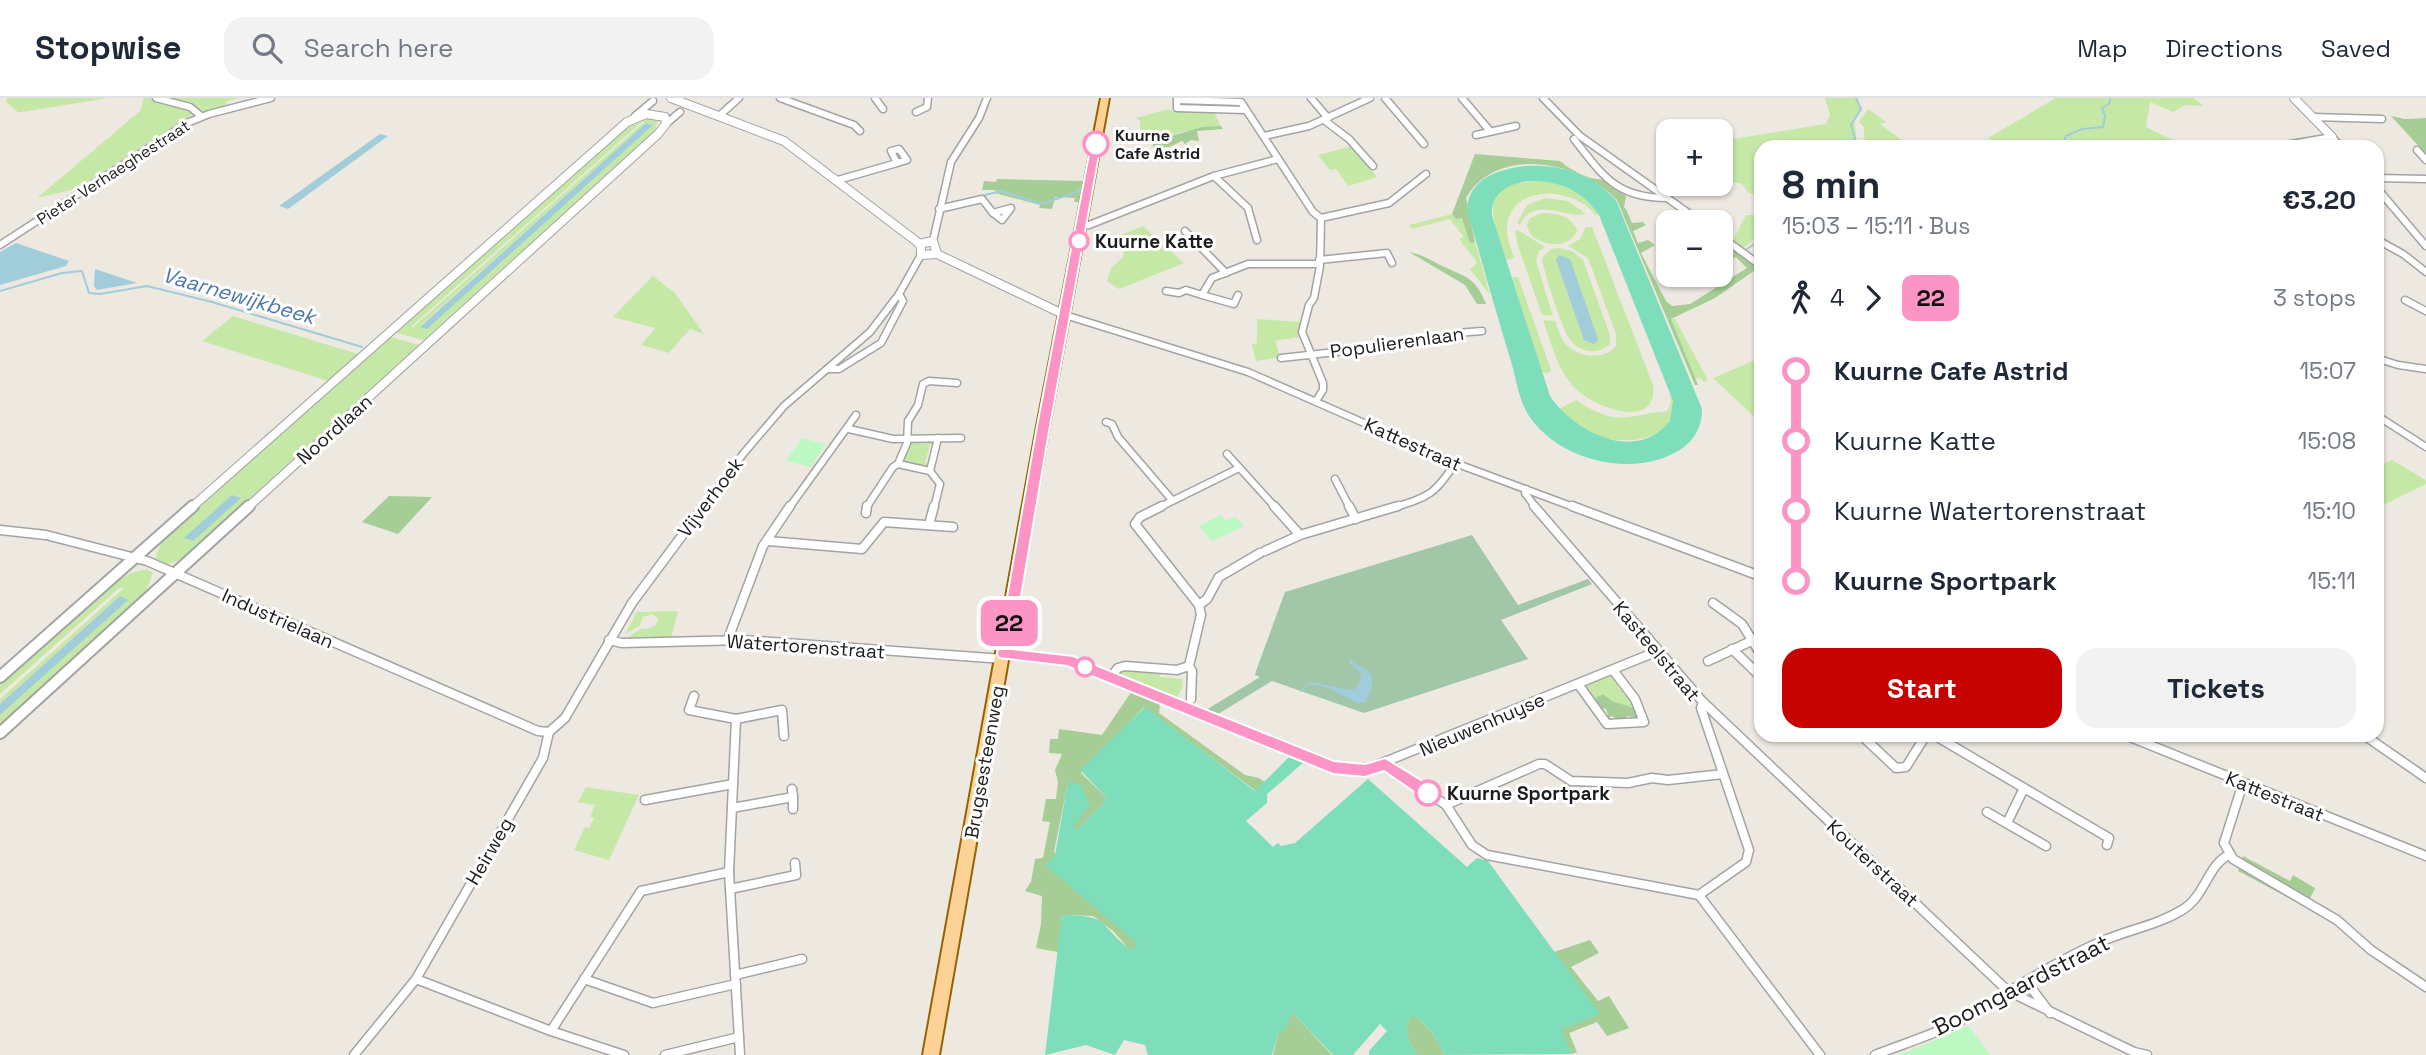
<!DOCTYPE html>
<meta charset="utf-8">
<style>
:root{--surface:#fff;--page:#f2f2f3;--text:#1f2937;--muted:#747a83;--line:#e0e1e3;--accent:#c70300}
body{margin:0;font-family:"Space Grotesk",sans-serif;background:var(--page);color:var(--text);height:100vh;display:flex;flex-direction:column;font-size:26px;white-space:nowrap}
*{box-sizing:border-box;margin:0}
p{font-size:23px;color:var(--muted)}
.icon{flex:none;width:38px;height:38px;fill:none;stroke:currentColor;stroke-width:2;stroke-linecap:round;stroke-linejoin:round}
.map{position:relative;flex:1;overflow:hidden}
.side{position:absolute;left:1754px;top:42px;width:630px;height:602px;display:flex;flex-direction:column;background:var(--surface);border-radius:21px;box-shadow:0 2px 5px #0004}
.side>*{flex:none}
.badge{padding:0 14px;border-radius:10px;font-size:24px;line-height:46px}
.tools{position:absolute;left:1656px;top:21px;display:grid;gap:14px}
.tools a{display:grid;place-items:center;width:77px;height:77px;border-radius:14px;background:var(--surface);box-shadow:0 2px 5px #0004;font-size:35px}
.map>.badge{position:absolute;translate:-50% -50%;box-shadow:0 0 0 4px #fff}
.legs{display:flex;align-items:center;gap:10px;height:77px;padding:0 28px;font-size:23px}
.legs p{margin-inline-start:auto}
.headline{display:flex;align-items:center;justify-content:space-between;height:119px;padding:0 28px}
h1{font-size:38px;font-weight:700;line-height:52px}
.button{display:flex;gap:14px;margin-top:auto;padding:14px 28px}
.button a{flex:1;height:80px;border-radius:21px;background:var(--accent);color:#fff;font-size:28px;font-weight:700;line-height:80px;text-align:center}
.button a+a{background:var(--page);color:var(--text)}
ul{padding:0 28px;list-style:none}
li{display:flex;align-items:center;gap:24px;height:70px;font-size:26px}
li i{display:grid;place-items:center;width:10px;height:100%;margin:0 9px;background:currentColor}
li i::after{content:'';width:18px;height:18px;margin:-9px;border:5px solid;border-radius:50%;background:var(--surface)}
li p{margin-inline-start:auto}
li:first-child i{background:linear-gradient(#0000 50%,currentColor 0)}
li:last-child i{background:linear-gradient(currentColor 50%,#0000 0)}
header{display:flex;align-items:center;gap:42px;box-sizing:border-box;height:98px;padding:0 35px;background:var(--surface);border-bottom:2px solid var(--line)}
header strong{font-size:33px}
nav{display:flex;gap:38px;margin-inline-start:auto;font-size:24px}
.search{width:490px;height:63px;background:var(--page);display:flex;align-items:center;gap:18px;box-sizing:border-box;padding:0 24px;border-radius:21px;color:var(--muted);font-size:26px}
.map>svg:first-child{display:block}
.grass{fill:#c6e8a6;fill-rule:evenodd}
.forest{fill:#a5cd95}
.cemetery{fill:#a2c6a8}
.park{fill:#bcf9c2}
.pitch{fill:#7eddba;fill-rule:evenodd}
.water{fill:#a1cddb}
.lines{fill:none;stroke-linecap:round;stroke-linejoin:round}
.stream{stroke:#a1cddb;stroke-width:2}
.minor-far1-casing{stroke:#a3a3a3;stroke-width:9}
.minor-casing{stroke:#a3a3a3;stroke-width:11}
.tertiary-far1-casing{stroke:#a3a3a3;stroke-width:10}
.tertiary-casing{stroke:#a3a3a3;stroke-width:14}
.primary-casing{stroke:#936400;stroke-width:4}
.minor-far1{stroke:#fff;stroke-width:6}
.minor{stroke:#fff;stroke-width:8}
.tertiary-far1{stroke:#fff;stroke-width:8}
.tertiary{stroke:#fff;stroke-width:10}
.primary{fill:#fcd297;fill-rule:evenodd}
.line-1{fill:#fc95c5;stroke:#fff;stroke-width:2}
.stop-1-dot{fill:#fff;stroke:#fc95c5;stroke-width:3.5}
.labels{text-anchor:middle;stroke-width:6;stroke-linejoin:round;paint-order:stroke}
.far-stop-label{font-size:16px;font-weight:bold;fill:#1c1c1c;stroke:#fff;text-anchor:start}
.far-street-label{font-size:16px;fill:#1c1c1c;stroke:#fff}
.stop-label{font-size:19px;font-weight:bold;fill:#1c1c1c;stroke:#fff;text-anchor:start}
.street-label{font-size:19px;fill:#1c1c1c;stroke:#fff}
.water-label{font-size:21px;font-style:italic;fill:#4978aa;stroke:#fff}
.near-street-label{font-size:23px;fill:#1c1c1c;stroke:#fff}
</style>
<header>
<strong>Stopwise</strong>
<div class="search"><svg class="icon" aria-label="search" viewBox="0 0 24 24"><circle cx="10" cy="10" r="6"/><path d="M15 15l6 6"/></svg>Search here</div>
<nav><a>Map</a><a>Directions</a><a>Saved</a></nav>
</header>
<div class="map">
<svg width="2426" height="957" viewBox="0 0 2426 957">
<rect width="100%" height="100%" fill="#ede9e1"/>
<g class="grass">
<path d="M7,0H108L22,14H18L6,4Z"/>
<path d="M144,0H239L227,3L226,9L197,15L189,10L194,15L79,90L37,100L140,13Z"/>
<path d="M1825,0H1857L1862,12L1854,22L1857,44L1855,49H1760V109V97L1749,95L1741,85H1732L1726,79L1720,78V43L1826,26L1830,17Z"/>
<path d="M2056,0H2194L2204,8L2186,7L2173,14L2150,4L2146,29L2187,49H1998L2000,47L1988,40Z"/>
<path d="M1868,11L1886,24L1880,26L1911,49H1868L1864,39V29L1859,24Z"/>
<path d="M1165,12L1214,14L1221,28L1182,34L1165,40L1158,34L1140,35V23L1136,20Z"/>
<path d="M646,20L658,23L655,32L424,242L396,235L626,30ZM643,23L644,24L411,231L413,227ZM646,25L652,27L427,230L420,228Z"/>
<path d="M1352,48L1377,79L1348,88L1336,71L1330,72L1318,57Z"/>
<path d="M1535,83C1563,84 1583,94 1599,117H1595C1575,89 1512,85 1507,128C1506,139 1511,150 1514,160L1506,162C1493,124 1475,85 1535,83Z"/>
<path d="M1545,100L1568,103L1586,116C1564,121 1534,97 1520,127L1517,125L1527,107Z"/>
<path d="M1542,115C1557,115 1571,118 1577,132C1571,155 1528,148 1527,126L1530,120Z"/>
<path d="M1452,116L1456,121L1462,120L1470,144H1475L1490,197L1470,171L1477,165L1476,163L1459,141L1464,139L1450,121L1412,131L1409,127Z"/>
<path d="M1746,117H1760L1757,120L1756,129L1760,136L1744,150L1733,142Z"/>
<path d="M1143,128L1184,165L1119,191L1107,183L1111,170L1123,159L1124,152L1127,151L1116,139Z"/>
<path d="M1586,129H1592L1653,287C1659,334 1592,309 1575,290C1557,271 1551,245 1543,222L1555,223C1558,230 1560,238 1564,244C1577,260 1603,263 1616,248V236L1588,160L1568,148L1580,141Z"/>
<path d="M1518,132L1545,149L1539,153L1536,163L1553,218L1542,217L1517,145L1515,133Z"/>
<path d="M1560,150L1572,153L1583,162L1610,237V246C1599,257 1580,255 1571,243C1562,232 1544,175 1542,160L1551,151Z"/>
<path d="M653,178L675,195L704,236L690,231L669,255L641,247L655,230L613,219Z"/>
<path d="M1512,179H1518L1551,272L1548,275L1542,274Z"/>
<path d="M233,218L358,256L328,283L202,243Z"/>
<path d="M1257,221L1300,224V239L1275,243L1280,259L1256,263L1252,246L1257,245Z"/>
<path d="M1671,221H1675L1708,282L1704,284L1701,280H1694Z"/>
<path d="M391,239L419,247L183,461L169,466L155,461L162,442Z"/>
<path d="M1760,260V324L1713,280Z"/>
<path d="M1670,297C1673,301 1674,305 1673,311C1671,344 1623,346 1600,339C1583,334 1571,323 1559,311L1576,302C1606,321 1616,323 1650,315C1656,314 1661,315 1667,313L1671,305Z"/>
<path d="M935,343V346L930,347L925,365L930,366L928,368L904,365L902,358L911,344Z"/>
<path d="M2392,362L2426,382V386L2383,407L2377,403V369Z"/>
<path d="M147,471L153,475L146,494L0,627V617L127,502L120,498L0,606V601L125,489L118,491L0,596V586L115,484L131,475Z"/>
<path d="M678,513L671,540H627L642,530L647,531L656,527L658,520L652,516L643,519L639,528L625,536L637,514Z"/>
<path d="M1125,571L1160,573V579L1183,581L1182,591L1177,599L1118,575Z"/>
<path d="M1612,576L1622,587L1617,585L1619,591L1629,595L1623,594V596L1634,602L1639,612L1612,603L1603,596L1595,600L1584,590L1586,586Z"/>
<path d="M586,689L639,697L609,762L574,752L585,729L589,730L594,720L590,719L595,707L578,704Z"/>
</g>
<g class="forest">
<path d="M2391,18L2405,21L2426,20V56Z"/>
<path d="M1221,28L1223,31L1197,33L1199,43L1191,42L1185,46L1182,43L1169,49H1153V43H1145L1144,38H1140V35L1158,34L1165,40L1202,29Z"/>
<path d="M1475,56L1560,63C1570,72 1592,84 1605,81L1615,92L1626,98L1624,110L1626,111L1632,125L1643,124L1646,127L1633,133L1638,145L1648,142L1655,147L1641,155L1666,203L1672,208L1690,206L1747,170L1736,159L1730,161L1721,156L1720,152L1727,148L1758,170L1715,200L1671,221L1698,287H1695L1617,102C1581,64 1497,46 1466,100L1475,144L1470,145L1462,120L1456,121L1452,116Z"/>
<path d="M997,81L1084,83L1080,104H1074L1075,100L1055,99L1052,111L1039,110L1040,107L995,95L996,92H982L984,83L996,84Z"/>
<path d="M1409,154C1425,158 1427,160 1440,167C1465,179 1475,178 1486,206H1477L1465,187Z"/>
<path d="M389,398L432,399L398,436L362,424Z"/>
<path d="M1132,593L1160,606L1159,615L1245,677L1259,680L1265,684L1256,693L1144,609L1081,675L1106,699L1104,705L1077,732L1072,729L1067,689L1054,754L1138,846L1134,852H1130L1113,833L1093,818L1062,817L1058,854L1036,850L1041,826L1042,798L1025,793L1031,784L1035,761L1043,760L1050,724L1042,723L1046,701H1056L1058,684L1055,672L1062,656L1049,655L1050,641H1058L1059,631L1102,637Z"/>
<path d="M1603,596L1612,603L1637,611L1641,617L1638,622L1631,623L1634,619L1627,618L1623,624L1612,618L1606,621L1602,616L1608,617L1606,611L1597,609L1592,601L1597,603L1595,600Z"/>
<path d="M2243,758L2290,783L2293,777L2315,790L2306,809L2238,773Z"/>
<path d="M1590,842L1599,855L1571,869L1598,903L1609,898L1629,930L1607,938L1597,924L1569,935L1577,954L1572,956L1560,931L1599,916L1554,854Z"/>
<path d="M1292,914L1332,957H1273L1279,931Z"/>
<path d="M1410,919H1417L1432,934L1445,957H1417C1409,943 1403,934 1410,919Z"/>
</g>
<path class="cemetery" d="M1472,437L1518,507L1588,481L1592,486L1501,522L1528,561L1364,615L1272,583L1218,616L1206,612L1260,579L1255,577L1256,573L1285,494Z"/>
<g class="park">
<path d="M802,340L826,346L811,369L786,363Z"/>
<path d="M1221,417L1226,423L1235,418L1244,428L1212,443L1199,428Z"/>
<path d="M1969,928L1990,957H1899L1968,928Z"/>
</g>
<g class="pitch">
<path d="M1525,68C1561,66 1592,76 1616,102L1702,311C1702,340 1683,354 1657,362C1613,374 1559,358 1531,321C1519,305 1516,279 1510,260C1495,211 1481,161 1467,111C1469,80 1499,71 1525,68ZM1526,83C1558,82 1581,91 1599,117L1673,303L1670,323C1636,366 1574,334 1550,298L1492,118C1490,96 1507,87 1526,83Z"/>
<path d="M1145,609L1255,693L1289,659L1303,665L1267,696V705L1246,723L1273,749L1278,745L1281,748L1295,745L1368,681L1467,769L1477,760L1488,763L1600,916L1561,931L1572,956L1445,957L1432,934L1417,919H1410C1403,934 1409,943 1417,957H1369V953L1387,933L1380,926L1353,957H1333L1292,914L1285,933L1279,932L1272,957H1148L1145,947L1124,942L1115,957L1086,947L1045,957L1062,817C1112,818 1096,825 1130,851H1134L1138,846L1046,768L1055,757L1067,689L1070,684L1081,687L1090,707L1073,729L1077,732L1104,705L1106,699L1080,672Z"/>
</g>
<g class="water">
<path d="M646,25L653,27L427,231L420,229Z"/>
<path d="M380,36L388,38L288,111L279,108Z"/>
<path d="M16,145L69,163L66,168L0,187V154Z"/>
<path d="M1559,157L1570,161L1597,238L1598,242L1594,246L1584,242L1556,162Z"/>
<path d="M95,171L137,185L97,192L94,188Z"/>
<path d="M232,397L241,400L193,443L184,440Z"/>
<path d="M120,498L128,502L0,617V606Z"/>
<path d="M1348,558C1362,577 1383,566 1366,604L1357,605C1339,597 1329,586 1308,587L1301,594L1299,593L1310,584L1350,592L1357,590L1362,576L1350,566Z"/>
</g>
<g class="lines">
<g class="stream">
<path d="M1853,49L1856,44L1851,27L1861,11L1856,0"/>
<path d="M2040,49L2063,46L2066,38L2082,31L2103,29L2105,18L2102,10L2110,5V0"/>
<path d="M953,105L1001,93L1041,106L1080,93L1081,89"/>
<path d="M1747,151L1760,142"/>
<path d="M0,193L62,175L82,173L89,195L100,196L147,188L212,204L362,249"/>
</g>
<defs>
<g id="minor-far1">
<path d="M156,0L190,9L201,18"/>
<path d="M780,0L854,27L860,33"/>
<path d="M875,0L883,11"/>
<path d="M1311,0L1328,20"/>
<path d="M1385,0L1424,46"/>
<path d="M1462,0L1490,33"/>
<path d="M1543,0L1580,38L1701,124"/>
<path d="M1177,1V10L1246,12"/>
<path d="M1177,2L1241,4L1313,114L1321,120L1320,168L1314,200L1309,207L1302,234L1323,285V292L1316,303"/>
<path d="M916,14L927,9L928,0"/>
<path d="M635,18L653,3"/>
<path d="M719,18L739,0"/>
<path d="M2313,19L2382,21"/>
<path d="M1324,22L1349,41L1373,68"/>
<path d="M667,25L680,14"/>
<path d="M1476,37L1516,28"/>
<path d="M1264,38L1309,28L1370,0"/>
<path d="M1574,41C1603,78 1616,100 1667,100"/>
<path d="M2274,49L2332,39L2341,49"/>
<path d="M899,51L907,62L897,65L891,53Z"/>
<path d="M2417,52L2426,62"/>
<path d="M1214,78L1248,110L1257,142"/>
<path d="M2376,80L2426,81"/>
<path d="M838,82L897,65"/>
<path d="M2376,89L2426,148"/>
<path d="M1011,110L1002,122L993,115Z"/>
<path d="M939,111L982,101L993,115"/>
<path d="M1321,120L1389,105L1426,76"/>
<path d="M1082,127H1089L1214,78L1278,61"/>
<path d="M1185,133L1226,175"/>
<path d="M1720,138L1760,167"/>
<path d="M2376,141L2403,156L2426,174"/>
<path d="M933,143L951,64L979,20L987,0"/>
<path d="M0,147L187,25L209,16L271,0"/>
<path d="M1319,162L1387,155L1392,165"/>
<path d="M1166,193L1179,195L1186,192L1202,197"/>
<path d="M1238,197L1234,206L1202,197L1212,180L1248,166H1319"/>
<path d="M2405,202L2426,213"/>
<path d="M2376,211L2379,210"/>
<path d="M1065,217L1248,274L1455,365L1576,410"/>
<path d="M1281,260L1428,244L1457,235L1482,233"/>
<path d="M2376,260L2398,267L2426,271"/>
<path d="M829,271H839L881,245L903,203L899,196"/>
<path d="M2376,317L2426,349"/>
<path d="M1106,324L1112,326L1118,339L1172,402"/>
<path d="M849,331L893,341L961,340"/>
<path d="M1227,356L1276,410"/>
<path d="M898,366L930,373"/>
<path d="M930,373L938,340"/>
<path d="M930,373L940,386L934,410"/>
<path d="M1335,381L1350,410"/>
<path d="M1526,391L1525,395L1536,410"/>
<path d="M703,410L743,356L784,308L870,234L899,196L921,157"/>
<path d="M789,410L856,317"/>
<path d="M866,410L893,369L898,366L907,345L908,323L918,307L923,286L929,283L957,285"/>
<path d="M1158,410L1239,370"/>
<path d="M1392,410C1428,399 1435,397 1455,365"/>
</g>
<g id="minor">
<path d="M1162,408L1140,419L1135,426L1199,507L1201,517L1189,568L1192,573L1191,601"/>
<path d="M1274,408L1300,437"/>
<path d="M1349,408L1356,421"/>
<path d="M1534,408L1703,604L2008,893L2134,954L2147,957"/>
<path d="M1572,408L1760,478"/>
<path d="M866,415L867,408"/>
<path d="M929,427L934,408"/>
<path d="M0,432L46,437L147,463L538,633L549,634"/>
<path d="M768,443L862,451L884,424L953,429"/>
<path d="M1265,453L1300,437L1398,408"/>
<path d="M1713,505L1742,526L1760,555"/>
<path d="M1199,507L1207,501L1219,479L1260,455"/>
<path d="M728,541L763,448L790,408"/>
<path d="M609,542L622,545L744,542L1003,561"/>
<path d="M1732,551L1760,578V587"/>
<path d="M1004,556L1068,563L1333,669L1365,672L1658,553"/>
<path d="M1708,563L1760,539"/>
<path d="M1110,580L1118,570L1125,568L1177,572L1189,568"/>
<path d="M1578,586L1607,626L1644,624L1635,601L1613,572"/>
<path d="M694,598L689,612L736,621L782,612L784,638"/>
<path d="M736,621L729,774L740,957"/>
<path d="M549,634L565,620L632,505L704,408"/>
<path d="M1861,637L1896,670L1906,669L1926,637"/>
<path d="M1934,637L2109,740L2107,747"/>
<path d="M2125,637L2426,758"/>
<path d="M2364,637L2426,680"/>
<path d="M1385,666L1446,707L1472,747L1487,757L1699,797L1820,957"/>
<path d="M2243,685L2224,745L2233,761L2337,822L2371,852L2426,889"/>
<path d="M793,699V711"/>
<path d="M645,702L733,686"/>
<path d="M1446,707L1539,666H1545L1571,683L1628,685L1652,680L1668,682L1723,676"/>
<path d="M732,710L793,699L792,691"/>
<path d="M1987,714L2046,748"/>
<path d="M2007,725L2024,690"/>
<path d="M730,791L796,777L795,765"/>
<path d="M1699,797L1746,764L1749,752L1701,610L1703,604"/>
<path d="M735,877L802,861"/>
<path d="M416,881L551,933L624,957"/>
<path d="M584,881L653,905L736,886"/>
<path d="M2026,883L2050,915"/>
<path d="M551,933L641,793L729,774"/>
<path d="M354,957L416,881L543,660L549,634"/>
<path d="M665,957L739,939"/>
<path d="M1875,957C1905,945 1940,935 1969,918C2011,893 2053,865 2098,845C2126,832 2156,828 2182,812C2205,799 2208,766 2229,757"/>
</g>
<g id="tertiary-far1">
<path d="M671,0L784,43L916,143L921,148V157L937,156"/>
<path d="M2294,0L2332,39"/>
<path d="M919,146L933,143L937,156L1065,217"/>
<path d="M191,410L627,24L646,16L665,19L666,26L658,36L247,410"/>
</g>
<g id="tertiary">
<path d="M0,579L193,408"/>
<path d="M0,635L249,408"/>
</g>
<path id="primary" d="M1101,0H1109L1049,328L939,957H923L1037,328Z"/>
</defs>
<use href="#minor-far1" class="minor-far1-casing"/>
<use href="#minor" class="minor-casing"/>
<use href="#tertiary-far1" class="tertiary-far1-casing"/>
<use href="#tertiary" class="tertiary-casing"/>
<use href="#primary" class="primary-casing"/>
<use href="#minor-far1" class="minor-far1"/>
<use href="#minor" class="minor"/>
<use href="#tertiary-far1" class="tertiary-far1"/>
<use href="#tertiary" class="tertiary"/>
<use href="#primary" class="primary"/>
</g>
<path class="line-1" d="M1096,43L1101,46L1050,328L1012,551L1073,558L1334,663L1365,666L1385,660L1434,690L1436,695L1434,700H1423L1384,673L1365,679L1333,676L1067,568L999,560L997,556L1037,328L1091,46Z"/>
<g class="stop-1-dot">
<circle cx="1096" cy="46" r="12"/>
<circle cx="1079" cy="143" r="9"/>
<circle cx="1085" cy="569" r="9"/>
<circle cx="1428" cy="695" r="12"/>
</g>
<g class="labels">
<g class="far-stop-label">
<text x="1115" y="43">Kuurne<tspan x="1115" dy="18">Cafe Astrid</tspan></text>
</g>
<g class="far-street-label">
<text transform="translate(113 74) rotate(-33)" y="6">Pieter Verhaeghestraat</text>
</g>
<g class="stop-label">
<text x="1095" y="150">Kuurne Katte</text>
<text x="1447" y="702">Kuurne Sportpark</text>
</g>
<g class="street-label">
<text transform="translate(1397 244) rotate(-8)" y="7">Populierenlaan</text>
<text transform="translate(334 331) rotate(-42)" y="7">Noordlaan</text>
<text transform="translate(1413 346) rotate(24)" y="7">Kattestraat</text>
<text transform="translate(710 399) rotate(-53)" y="7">Vijverhoek</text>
<text transform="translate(278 520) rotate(24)" y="7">Industrielaan</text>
<text transform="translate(806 548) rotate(4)" y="7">Watertorenstraat</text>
<text transform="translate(1657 553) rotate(50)" y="7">Kasteelstraat</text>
<text transform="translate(1482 626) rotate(-23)" y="7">Nieuwenhuyse</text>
<text transform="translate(984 664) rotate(-80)" y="7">Brugsesteenweg</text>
<text transform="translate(2275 698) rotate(22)" y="7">Kattestraat</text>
<text transform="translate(489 753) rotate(-60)" y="7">Heirweg</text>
<text transform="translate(1873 765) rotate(43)" y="7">Kouterstraat</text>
</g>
<g class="water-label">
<text transform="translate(239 198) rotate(16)" y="7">Vaarnewijkbeek</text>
</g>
<g class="near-street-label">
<text transform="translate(2021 887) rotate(-27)" y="8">Boomgaardstraat</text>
</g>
</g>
</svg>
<div class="tools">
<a>+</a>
<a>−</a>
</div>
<b class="badge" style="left:1009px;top:525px;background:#fc95c5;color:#111">22</b>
<section class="side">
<div class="headline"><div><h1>8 min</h1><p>15:03 – 15:11 · Bus</p></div><b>€3.20</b></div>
<div class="legs"><svg class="icon" aria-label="walk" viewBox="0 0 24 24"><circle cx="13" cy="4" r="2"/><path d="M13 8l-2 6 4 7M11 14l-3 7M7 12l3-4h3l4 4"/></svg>4<svg class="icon" aria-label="forward" viewBox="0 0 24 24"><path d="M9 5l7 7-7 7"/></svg><b class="badge" style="background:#fc95c5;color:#111">22</b><p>3 stops</p></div>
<ul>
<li><i style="color:#fc95c5"></i><b>Kuurne Cafe Astrid</b><p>15:07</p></li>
<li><i style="color:#fc95c5"></i><span>Kuurne Katte</span><p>15:08</p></li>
<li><i style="color:#fc95c5"></i><span>Kuurne Watertorenstraat</span><p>15:10</p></li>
<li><i style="color:#fc95c5"></i><b>Kuurne Sportpark</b><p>15:11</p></li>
</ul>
<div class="button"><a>Start</a><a>Tickets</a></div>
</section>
</div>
